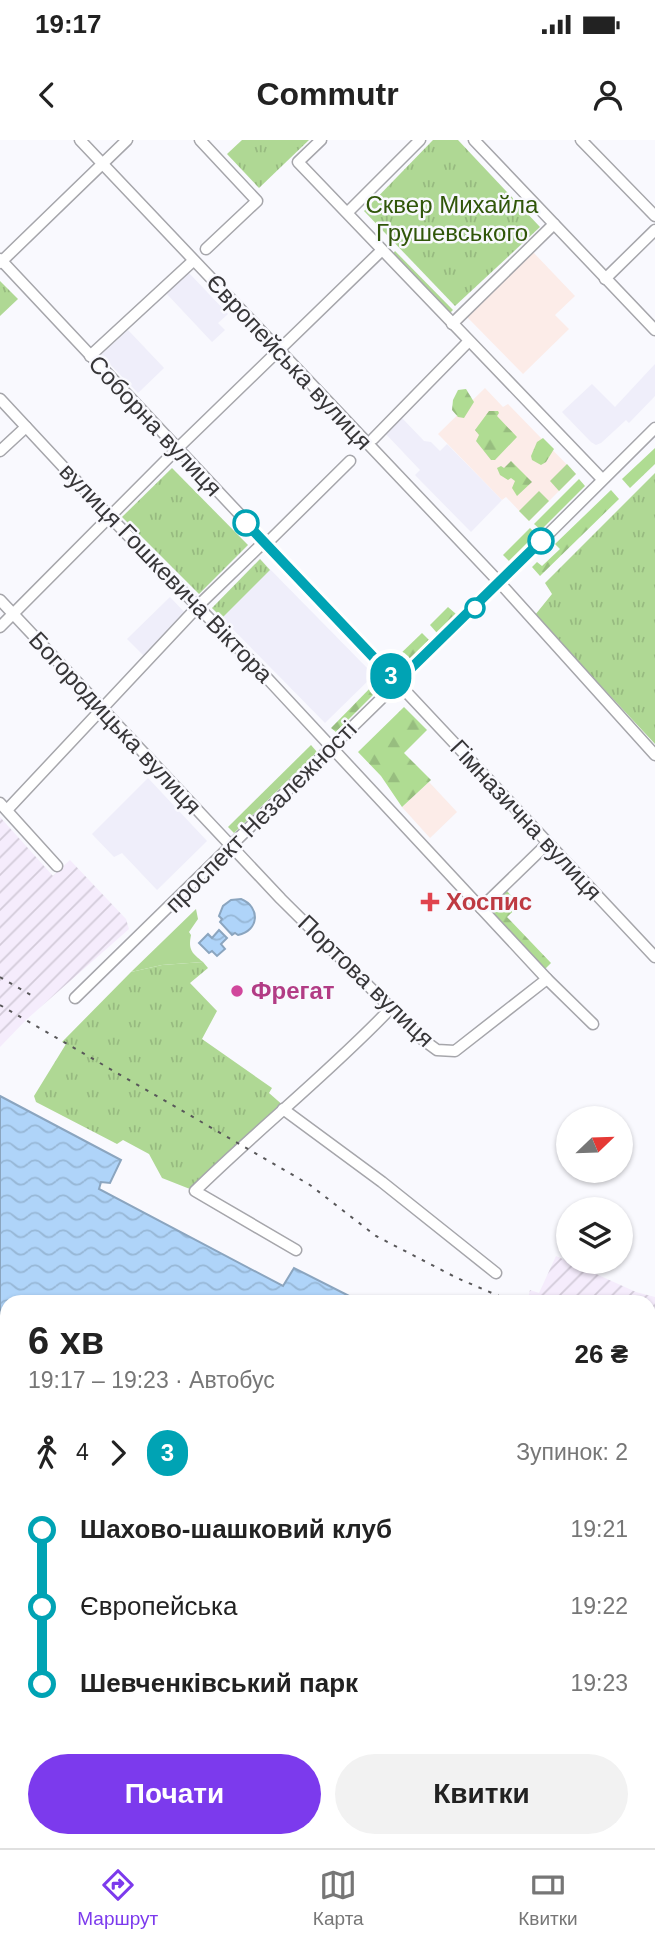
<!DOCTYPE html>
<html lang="uk">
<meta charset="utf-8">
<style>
:root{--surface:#fff;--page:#f2f2f2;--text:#222;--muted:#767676;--line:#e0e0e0;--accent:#7c3aed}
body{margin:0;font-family:Helvetica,sans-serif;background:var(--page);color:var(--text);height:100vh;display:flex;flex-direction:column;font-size:26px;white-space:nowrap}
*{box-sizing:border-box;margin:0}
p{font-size:23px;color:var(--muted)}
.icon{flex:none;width:38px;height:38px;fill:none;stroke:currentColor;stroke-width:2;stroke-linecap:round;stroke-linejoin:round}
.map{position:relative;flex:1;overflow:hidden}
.sheet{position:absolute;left:0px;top:1155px;width:656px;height:553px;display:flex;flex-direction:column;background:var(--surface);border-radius:21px 21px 0 0;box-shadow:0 2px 5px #0004}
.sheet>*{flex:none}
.badge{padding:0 14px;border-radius:23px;font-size:24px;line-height:46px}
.needle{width:46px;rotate:67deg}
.buttons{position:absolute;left:556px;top:966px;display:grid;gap:14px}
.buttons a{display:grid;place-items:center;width:77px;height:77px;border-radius:50%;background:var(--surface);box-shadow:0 2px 5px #0004;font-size:35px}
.map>.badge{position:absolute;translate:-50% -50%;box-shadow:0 0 0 4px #fff}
.legs{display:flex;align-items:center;gap:10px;height:77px;padding:0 28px;font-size:23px}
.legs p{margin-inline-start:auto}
.summary{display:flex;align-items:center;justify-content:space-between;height:119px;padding:0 28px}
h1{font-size:38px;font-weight:800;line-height:52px}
.primary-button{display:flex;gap:14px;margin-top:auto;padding:14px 28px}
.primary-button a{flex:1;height:80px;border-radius:42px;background:var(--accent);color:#fff;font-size:28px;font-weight:800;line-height:80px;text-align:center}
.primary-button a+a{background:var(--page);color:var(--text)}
ul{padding:0 28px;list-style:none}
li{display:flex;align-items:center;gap:24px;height:77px;font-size:26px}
li i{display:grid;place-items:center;width:10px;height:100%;margin:0 9px;background:currentColor}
li i::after{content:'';width:18px;height:18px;margin:-9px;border:5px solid;border-radius:50%;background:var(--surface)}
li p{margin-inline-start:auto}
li:first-child i{background:linear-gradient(#0000 50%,currentColor 0)}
li:last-child i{background:linear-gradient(currentColor 50%,#0000 0)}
.status{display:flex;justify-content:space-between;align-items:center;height:49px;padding:0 35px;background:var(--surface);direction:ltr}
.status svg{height:19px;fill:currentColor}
header{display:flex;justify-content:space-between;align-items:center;height:91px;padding:0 28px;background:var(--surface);font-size:32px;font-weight:800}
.dock{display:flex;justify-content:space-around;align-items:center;height:98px;border-top:2px solid var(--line);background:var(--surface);font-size:19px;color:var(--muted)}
.dock a{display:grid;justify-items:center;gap:4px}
.dock .active{color:var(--accent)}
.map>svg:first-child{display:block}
.built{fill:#efeefa}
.industrial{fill:url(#industrial-furrows)}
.medical{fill:#fcece8}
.grass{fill:#afd894}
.forest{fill:url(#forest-firs)}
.park{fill:url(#park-tufts)}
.water{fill:url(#water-waves);stroke:#8ba5bf;stroke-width:2}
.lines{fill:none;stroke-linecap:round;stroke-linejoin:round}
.ferry{stroke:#144168;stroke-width:2;stroke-dasharray:9 7;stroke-linecap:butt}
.minor-casing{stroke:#a6a6ab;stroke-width:13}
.minor{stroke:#fff;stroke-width:10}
.rail{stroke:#585759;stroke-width:2;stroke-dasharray:3.5 7;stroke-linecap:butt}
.line-1-casing{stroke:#fff;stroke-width:16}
.line-1{stroke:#00a3b4;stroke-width:10}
.stop-1-dot{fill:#fff;stroke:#00a3b4;stroke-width:3.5}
.health-dot{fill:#e0444e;stroke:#f9f9fe;stroke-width:2.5}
.hotel-dot{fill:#d1479c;stroke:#f9f9fe;stroke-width:2.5}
.labels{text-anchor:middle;stroke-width:5;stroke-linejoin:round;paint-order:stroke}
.park-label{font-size:24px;fill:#305609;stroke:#f9f9fe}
.street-label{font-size:24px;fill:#373638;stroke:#f9f9fe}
.health-label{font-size:24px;font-weight:bold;fill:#be3a42;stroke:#f9f9fe;text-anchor:start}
.hotel-label{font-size:24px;font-weight:bold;fill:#b23c85;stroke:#f9f9fe;text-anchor:start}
</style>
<div class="status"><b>19:17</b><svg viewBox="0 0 49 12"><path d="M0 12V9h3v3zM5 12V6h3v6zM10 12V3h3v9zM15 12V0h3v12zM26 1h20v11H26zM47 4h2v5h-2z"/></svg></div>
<header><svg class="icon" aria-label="back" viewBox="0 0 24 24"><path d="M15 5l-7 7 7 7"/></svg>Commutr<svg class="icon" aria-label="person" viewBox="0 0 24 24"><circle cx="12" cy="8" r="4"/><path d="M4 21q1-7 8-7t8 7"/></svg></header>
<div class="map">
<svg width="655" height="1708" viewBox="0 0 655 1708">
<defs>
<pattern id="industrial-furrows" width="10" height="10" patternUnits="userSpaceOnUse" patternTransform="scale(1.75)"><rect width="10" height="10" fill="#f5ecfc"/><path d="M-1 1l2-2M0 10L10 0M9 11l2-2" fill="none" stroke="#d3cbd9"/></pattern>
<pattern id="forest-firs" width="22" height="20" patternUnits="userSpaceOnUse" patternTransform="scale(1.75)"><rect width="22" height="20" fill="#afdc92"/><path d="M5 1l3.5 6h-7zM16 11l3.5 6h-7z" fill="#97bd7f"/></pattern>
<pattern id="park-tufts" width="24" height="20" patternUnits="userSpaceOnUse" patternTransform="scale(1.75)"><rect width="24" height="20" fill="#afd894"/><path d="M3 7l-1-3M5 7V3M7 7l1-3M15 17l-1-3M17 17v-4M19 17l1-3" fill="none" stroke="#97ba80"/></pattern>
<pattern id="water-waves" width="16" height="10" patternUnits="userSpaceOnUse" patternTransform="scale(1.75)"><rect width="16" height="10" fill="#afd4f9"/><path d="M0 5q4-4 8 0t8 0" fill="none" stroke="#97b7d6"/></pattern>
</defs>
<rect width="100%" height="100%" fill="#f9f9fe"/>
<g class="built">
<path d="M188,132L228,174L218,183L225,190L212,202L166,153Z"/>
<path d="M128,190L164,228L138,253L101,215Z"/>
<path d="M655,224V256L629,283L626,280L601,303L596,305L591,302L562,272L592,244L615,267Z"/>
<path d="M401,277L424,301L431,302L440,311L447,304L502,360L471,392L415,335L420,330L385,293Z"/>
<path d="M260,419L374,535L325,583L212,468Z"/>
<path d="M170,457L187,475L145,517L127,499Z"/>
<path d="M148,638L207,701L157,750L122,713L114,717L92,694Z"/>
</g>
<g class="industrial">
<path d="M0,677L53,736L70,720L126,779L129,789L26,880L0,907Z"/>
<path d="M556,1116L636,1152L655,1157V1321L649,1318V1162H527L530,1150L539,1153Z"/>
<path d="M131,1701H280L282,1708H132Z"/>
<path d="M394,1701H454L466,1708H409Z"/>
</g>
<g class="medical">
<path d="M533,112L575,156L555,175L569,189L523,234L467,177Z"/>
<path d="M485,248L503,267L508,264L576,334L529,381L506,357L502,360L438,294Z"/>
<path d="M429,642L457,672L430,698L402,667Z"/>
</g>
<g class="grass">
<path d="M395,111L453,170L449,174L392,115Z"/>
<path d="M567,324L576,334L559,351L550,341Z"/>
<path d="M539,351L549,361L529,381L519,371Z"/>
<path d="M311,605L317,612L234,693L228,687Z"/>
<path d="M196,769L198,779L189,792L191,795C188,810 192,813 203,822L162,825L131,832Z"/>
</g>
<g class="forest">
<path d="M466,249L474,262L464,278L458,277L452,270L453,260L458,250Z"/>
<path d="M489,271H498L499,273L497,276L517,297L495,320H491L476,301L479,295L475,290Z"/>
<path d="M543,298L554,309L546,322L541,325L532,320L531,316L537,302Z"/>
<path d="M655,308V324L630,348L622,339Z"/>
<path d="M511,321L532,342L517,356L512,348L515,341L511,338L508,340L500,335L497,328L501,326L504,328Z"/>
<path d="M579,339L585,346L541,390L534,384Z"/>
<path d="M611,350L619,359L540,436L532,427L537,422L542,426L560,409L555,404Z"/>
<path d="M530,388L536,394L509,421L503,415Z"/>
<path d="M448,467L456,474L437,493L430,485Z"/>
<path d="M422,493L429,500L403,525L396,518Z"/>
<path d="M377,541L382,546L336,592L331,588Z"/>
<path d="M404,567L427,590L404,613L431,640L402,667L381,636L358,612Z"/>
<path d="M506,750L520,765L507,777L551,823L545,829L490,770V765Z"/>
</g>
<g class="park">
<path d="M242,0H309L259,48L227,14Z"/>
<path d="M433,0H458L540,87L455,166L364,71Z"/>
<path d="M0,141L18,159L0,176Z"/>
<path d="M172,328L248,405L199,454L122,377Z"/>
<path d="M655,333V604L535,475L552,454L545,443Z"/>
<path d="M260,419L270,430L222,478L212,468Z"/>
<path d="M203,822L208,828L190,843L217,871L202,899L272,948L269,953L285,967L195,1051L162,1038L149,1014L123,1000L117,1004L36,962L34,956L66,904L62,902L131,832L162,825Z"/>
</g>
<g class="water">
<path d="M241,759C261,767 259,791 238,795L235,793L232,795L220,782L222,779L219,776L223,766L231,760Z"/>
<path d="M219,790L227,798L221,804L225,809L217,816L212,811L209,813L199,803L208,794L212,798Z"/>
<path d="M0,956L121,1020L110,1043L101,1042L99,1049L283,1146L294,1128L361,1162H7V1701H131L132,1708H0Z"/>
<path d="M649,1318L655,1321V1708H466L454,1701H649Z"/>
<path d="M280,1701H394L409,1708H282Z"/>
</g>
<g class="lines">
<g class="ferry">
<path d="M0,1191L7,1194"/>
<path d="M0,1272L7,1275"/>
<path d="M649,1488L655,1489"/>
<path d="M649,1540L655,1541"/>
</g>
<defs>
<g id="minor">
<path d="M80,0L500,443L655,615"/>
<path d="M200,0L257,61L206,109"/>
<path d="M321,0L298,22L602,339"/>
<path d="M474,0L655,190"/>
<path d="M581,0L655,76"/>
<path d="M348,72L420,0"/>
<path d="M0,119L655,817"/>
<path d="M0,123L127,0"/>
<path d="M605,139L655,90"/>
<path d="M452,184L554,84"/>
<path d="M90,216L193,121"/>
<path d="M0,259L109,376L253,523L547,839L593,884"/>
<path d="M373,299L468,202"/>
<path d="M0,311L26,287"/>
<path d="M266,404L350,321"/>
<path d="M0,460L281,759L422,899L437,910L455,911L547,839"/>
<path d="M0,487L181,305L381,111"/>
<path d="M0,663L57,726"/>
<path d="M7,670L203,461L264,402"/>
<path d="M481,768L548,703"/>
<path d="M75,858L475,467L655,288"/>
<path d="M283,969L382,1042L496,1133"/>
<path d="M296,1110L195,1051C258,989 328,934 390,869"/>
</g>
</defs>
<use href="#minor" class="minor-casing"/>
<use href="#minor" class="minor"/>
<g class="rail">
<path d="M0,837L36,858"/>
<path d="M0,865L310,1045L376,1096L457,1138L513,1162"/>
<path d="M649,1226L655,1229"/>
</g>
</g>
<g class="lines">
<defs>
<path id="line-1" d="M246,383L397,542L541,401"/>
</defs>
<use href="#line-1" class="line-1-casing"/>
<use href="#line-1" class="line-1"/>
</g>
<g class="stop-1-dot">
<circle cx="246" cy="383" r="12"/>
<circle cx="541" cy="401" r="12"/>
<circle cx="475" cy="468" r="9"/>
</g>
<path class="health-dot" d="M426.5 751.5h7v7h7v7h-7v7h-7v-7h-7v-7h7z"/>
<circle class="hotel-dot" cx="237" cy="851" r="7"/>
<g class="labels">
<g class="park-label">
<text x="452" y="73">Сквер Михайла<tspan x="452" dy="28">Грушевського</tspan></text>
</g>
<g class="street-label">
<text transform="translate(289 222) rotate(47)" y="8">Європейська вулиця</text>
<text transform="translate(155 286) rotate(47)" y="8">Соборна вулиця</text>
<text transform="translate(166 433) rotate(46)" y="8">вулиця Гошкевича Віктора</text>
<text transform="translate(115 583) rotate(47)" y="8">Богородицька вулиця</text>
<text transform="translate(261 677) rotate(-45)" y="8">проспект Незалежності</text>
<text transform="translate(526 680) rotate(47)" y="8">Гімназична вулиця</text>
<text transform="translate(366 841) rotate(44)" y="8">Портова вулиця</text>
</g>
<g class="health-label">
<text x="446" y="770">Хоспис</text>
</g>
<g class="hotel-label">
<text x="251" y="859">Фрегат</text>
</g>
</g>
</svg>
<div class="buttons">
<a><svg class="needle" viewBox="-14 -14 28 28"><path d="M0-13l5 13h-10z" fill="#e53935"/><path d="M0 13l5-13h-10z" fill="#767676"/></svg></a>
<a><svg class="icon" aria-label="layers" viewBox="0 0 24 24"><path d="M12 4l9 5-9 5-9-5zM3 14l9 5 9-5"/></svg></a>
</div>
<b class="badge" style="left:391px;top:536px;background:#00a3b4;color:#fff">3</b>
<section class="sheet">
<div class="summary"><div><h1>6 хв</h1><p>19:17 – 19:23 · Автобус</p></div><b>26 ₴</b></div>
<div class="legs"><svg class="icon" aria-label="walk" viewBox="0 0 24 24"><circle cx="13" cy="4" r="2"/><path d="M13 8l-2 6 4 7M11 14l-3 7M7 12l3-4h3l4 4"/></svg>4<svg class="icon" aria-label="forward" viewBox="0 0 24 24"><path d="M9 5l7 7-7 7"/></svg><b class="badge" style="background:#00a3b4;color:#fff">3</b><p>Зупинок: 2</p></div>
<ul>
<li><i style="color:#00a3b4"></i><b>Шахово-шашковий клуб</b><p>19:21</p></li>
<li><i style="color:#00a3b4"></i><span>Європейська</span><p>19:22</p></li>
<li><i style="color:#00a3b4"></i><b>Шевченківський парк</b><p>19:23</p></li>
</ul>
<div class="primary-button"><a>Почати</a><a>Квитки</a></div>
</section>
</div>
<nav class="dock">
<a class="active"><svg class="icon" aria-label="directions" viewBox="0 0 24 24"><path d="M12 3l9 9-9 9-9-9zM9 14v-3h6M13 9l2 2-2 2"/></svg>Маршрут</a>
<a><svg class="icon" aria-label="map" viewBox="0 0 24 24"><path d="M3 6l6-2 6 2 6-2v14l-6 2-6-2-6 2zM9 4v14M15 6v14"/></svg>Карта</a>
<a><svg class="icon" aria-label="tickets" viewBox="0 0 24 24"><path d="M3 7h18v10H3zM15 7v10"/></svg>Квитки</a>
</nav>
